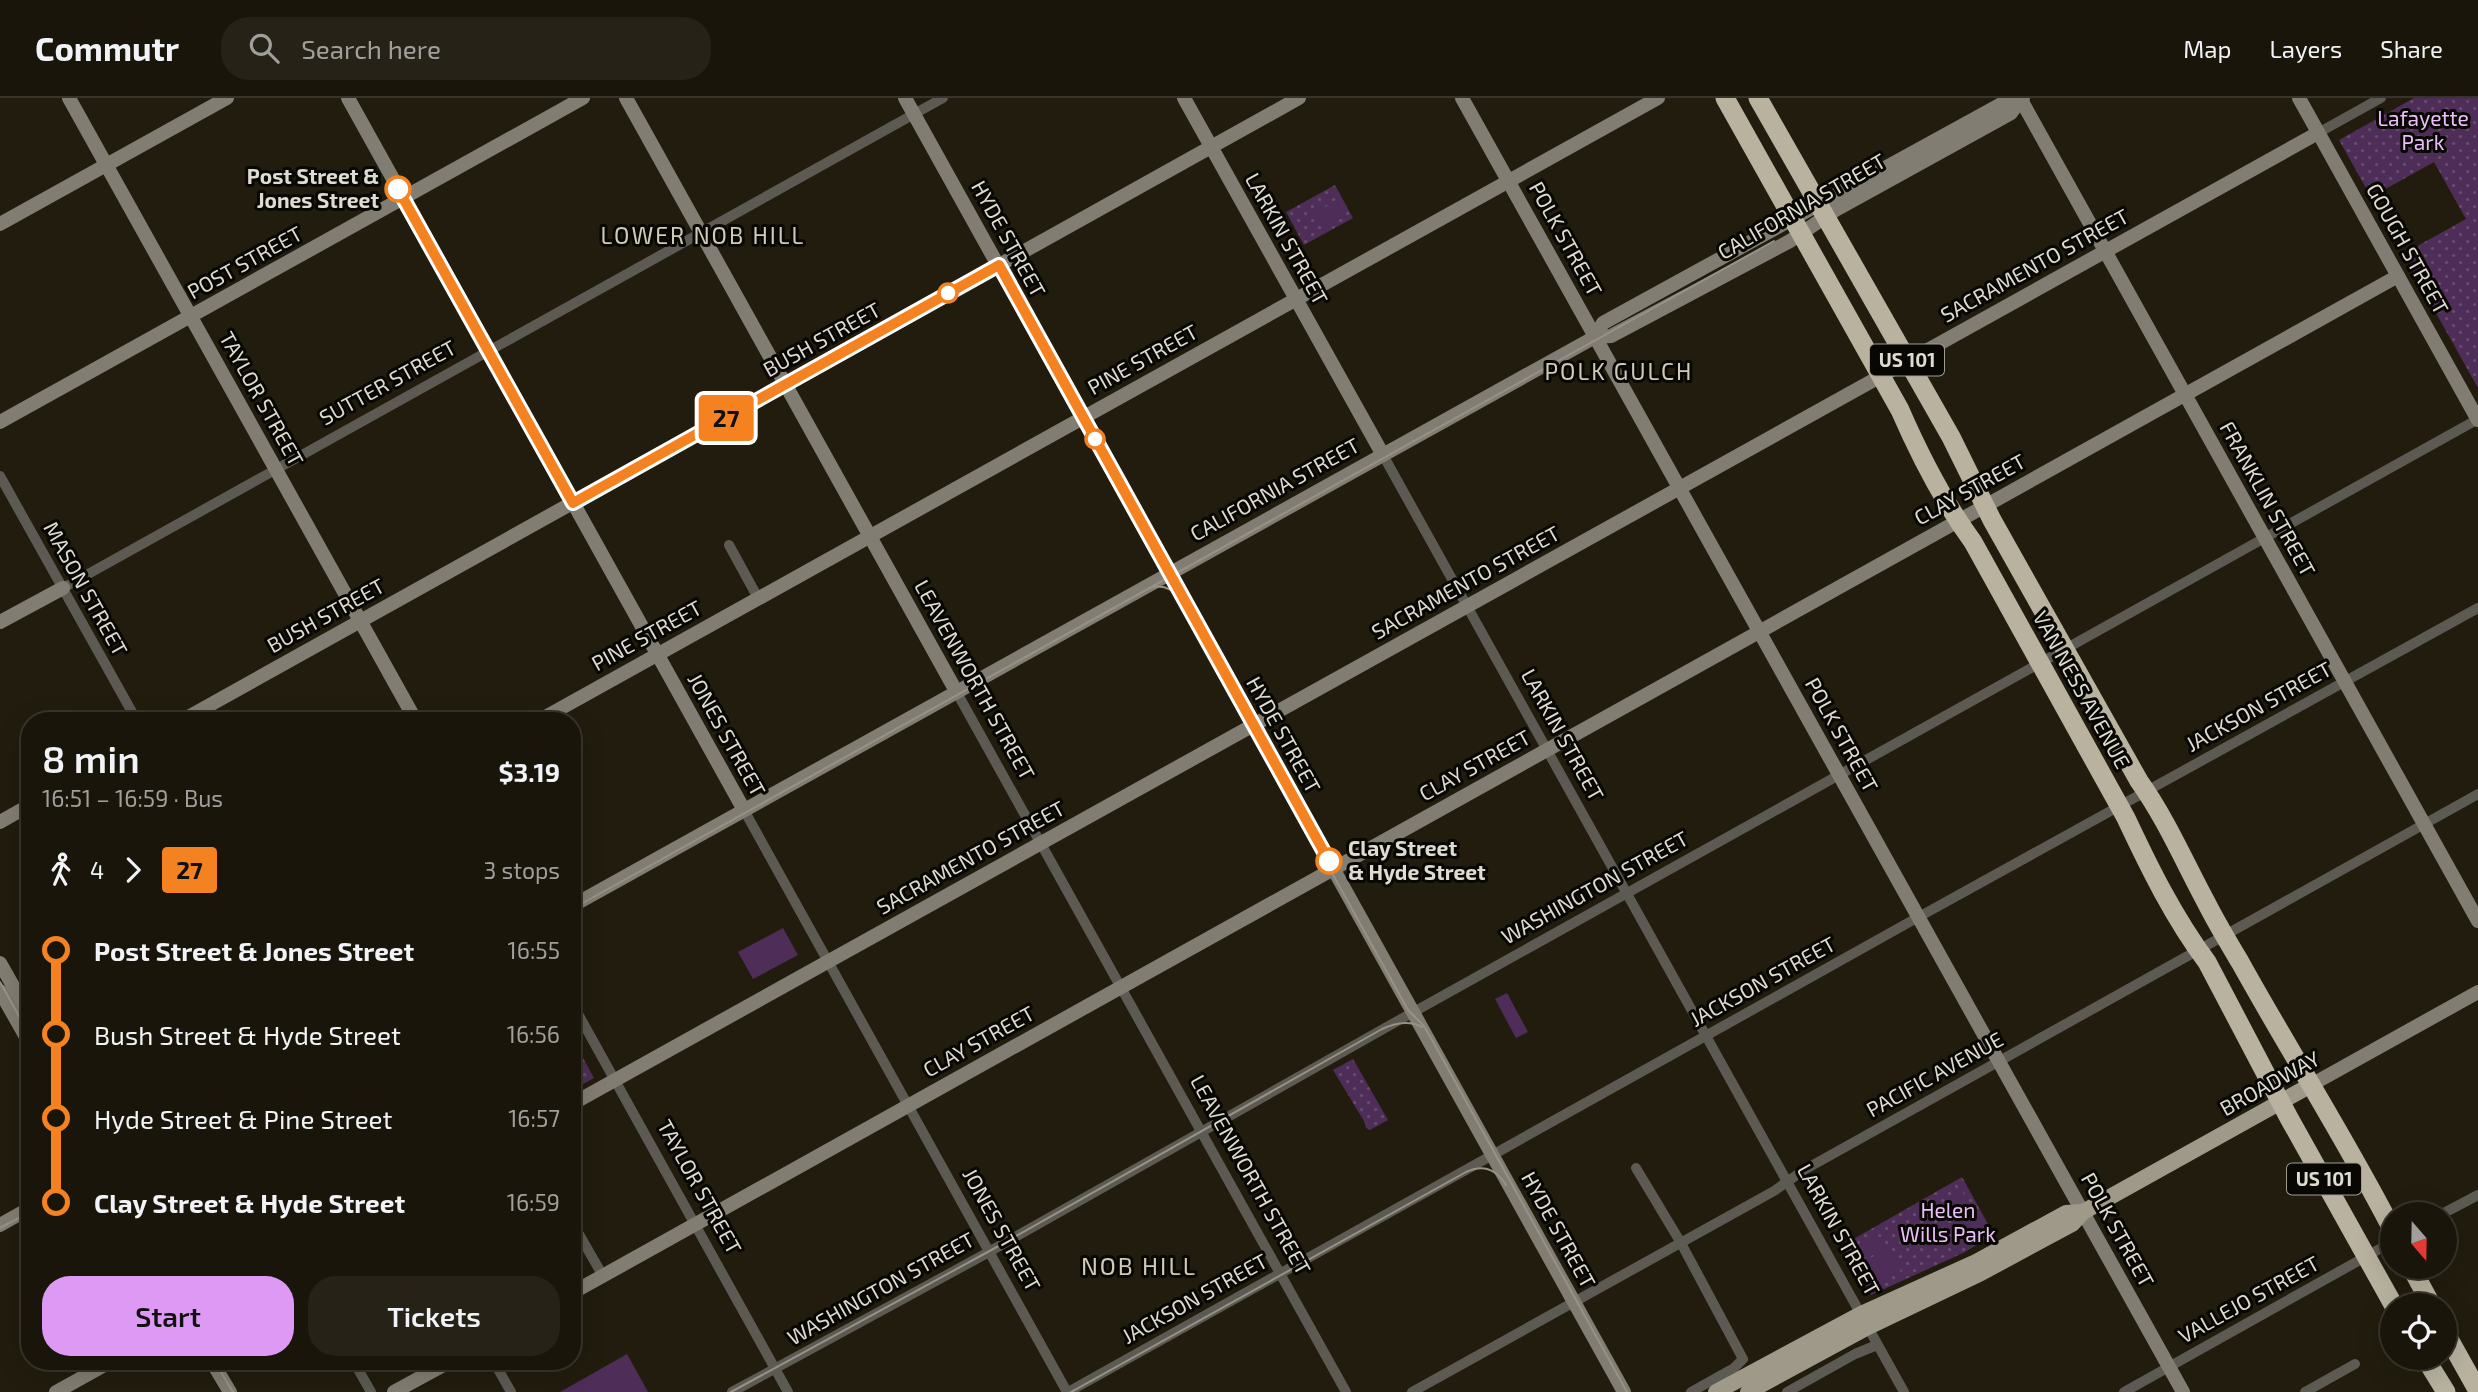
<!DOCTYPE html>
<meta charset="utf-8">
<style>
:root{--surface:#19150a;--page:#262218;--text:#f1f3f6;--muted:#9f9f9c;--line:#37342b;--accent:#dd99f3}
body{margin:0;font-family:"Exo 2",sans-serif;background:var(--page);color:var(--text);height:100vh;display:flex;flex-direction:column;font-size:26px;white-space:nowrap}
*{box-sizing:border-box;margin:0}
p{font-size:23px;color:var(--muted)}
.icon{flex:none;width:38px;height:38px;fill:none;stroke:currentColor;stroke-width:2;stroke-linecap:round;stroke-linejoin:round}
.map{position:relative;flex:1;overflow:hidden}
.sheet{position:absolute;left:21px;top:614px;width:560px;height:658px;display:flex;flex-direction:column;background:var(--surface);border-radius:28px;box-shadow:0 7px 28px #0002,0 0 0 2px var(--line)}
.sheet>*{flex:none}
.badge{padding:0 14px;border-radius:5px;font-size:24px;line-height:46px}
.needle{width:46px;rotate:160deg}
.fabs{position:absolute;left:2380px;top:1104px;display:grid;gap:14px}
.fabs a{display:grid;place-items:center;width:77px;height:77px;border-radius:50%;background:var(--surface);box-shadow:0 7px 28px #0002,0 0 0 2px var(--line);font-size:35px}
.map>.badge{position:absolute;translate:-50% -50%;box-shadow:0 0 0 4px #fff}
.legs{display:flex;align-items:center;gap:10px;height:77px;padding:0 21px;font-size:23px}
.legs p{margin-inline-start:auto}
.overview{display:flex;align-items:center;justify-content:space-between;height:119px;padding:0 21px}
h1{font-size:38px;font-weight:600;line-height:52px}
.primary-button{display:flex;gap:14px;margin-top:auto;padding:14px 21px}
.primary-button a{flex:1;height:80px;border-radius:28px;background:var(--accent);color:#111;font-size:28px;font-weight:600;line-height:80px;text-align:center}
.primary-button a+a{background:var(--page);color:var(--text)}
ul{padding:0 21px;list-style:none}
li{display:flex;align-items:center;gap:24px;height:84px;font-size:26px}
li i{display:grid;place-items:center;width:10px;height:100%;margin:0 9px;background:currentColor}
li i::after{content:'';width:18px;height:18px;margin:-9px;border:5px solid;border-radius:50%;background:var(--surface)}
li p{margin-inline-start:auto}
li:first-child i{background:linear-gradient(#0000 50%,currentColor 0)}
li:last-child i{background:linear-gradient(currentColor 50%,#0000 0)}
header{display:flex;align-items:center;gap:42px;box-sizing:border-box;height:98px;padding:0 35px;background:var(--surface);border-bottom:2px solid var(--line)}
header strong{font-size:33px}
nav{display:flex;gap:38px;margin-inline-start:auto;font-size:24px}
.search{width:490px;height:63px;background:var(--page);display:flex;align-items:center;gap:18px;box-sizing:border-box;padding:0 24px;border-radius:28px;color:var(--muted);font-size:26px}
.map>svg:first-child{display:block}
.park{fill:url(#park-dots)}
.pitch{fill:#4e2e58}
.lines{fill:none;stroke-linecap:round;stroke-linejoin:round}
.street{stroke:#5c5a53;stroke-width:10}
.secondary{stroke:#817d72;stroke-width:14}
.primary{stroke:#9e9989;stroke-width:16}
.highway{stroke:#b8b29f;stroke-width:19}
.tram{stroke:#969287;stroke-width:2}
.line-1-casing{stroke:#fff;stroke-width:16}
.line-1{stroke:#f58220;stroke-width:10}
.stop-1-dot{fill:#fff;stroke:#f58220;stroke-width:3.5}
.labels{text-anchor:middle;stroke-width:6;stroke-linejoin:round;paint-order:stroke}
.shield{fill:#080703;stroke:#9e9b93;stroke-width:2}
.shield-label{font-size:19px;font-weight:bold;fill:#dedbd1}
.park-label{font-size:21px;fill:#ebbff9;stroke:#080703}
.stop-label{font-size:21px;font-weight:bold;fill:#dedbd1;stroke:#080703;text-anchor:end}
.street-label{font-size:21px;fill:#dedbd1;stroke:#080703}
.neighbourhood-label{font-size:23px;letter-spacing:2px;fill:#d0cab7;stroke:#080703}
.quarter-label{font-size:24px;letter-spacing:2px;fill:#d0cab7;stroke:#080703}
</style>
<header>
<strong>Commutr</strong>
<div class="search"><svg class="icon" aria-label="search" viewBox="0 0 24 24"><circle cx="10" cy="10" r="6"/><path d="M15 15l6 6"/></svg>Search here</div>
<nav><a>Map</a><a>Layers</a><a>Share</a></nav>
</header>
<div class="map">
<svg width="2478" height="1294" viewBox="0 0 2478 1294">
<defs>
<pattern id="park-dots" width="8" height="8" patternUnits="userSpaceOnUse" patternTransform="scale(1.75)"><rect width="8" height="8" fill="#4e2e58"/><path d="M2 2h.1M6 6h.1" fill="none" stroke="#674c6f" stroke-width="1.8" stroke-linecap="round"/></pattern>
</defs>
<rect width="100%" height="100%" fill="#211c0d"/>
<g class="park">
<path d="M2414,0H2478V290L2403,156L2466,121L2434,64L2371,99L2339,42Z"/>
<path d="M1335,87L1353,120L1304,147L1286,114Z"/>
<path d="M572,940L594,980L572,992Z"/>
<path d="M1353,961L1388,1022L1370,1032L1366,1030L1364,1023L1333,972Z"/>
<path d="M1962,1079L1994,1137L1963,1155L1871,1197L1843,1147Z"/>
</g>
<g class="pitch">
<path d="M1338,102L1346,115L1324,127L1316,114Z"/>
<path d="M783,830L798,857L753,881L738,854Z"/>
<path d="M1507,895L1528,934L1516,940L1495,901Z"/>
<path d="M1963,1094L1982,1128L1967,1137L1947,1103Z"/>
<path d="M1878,1137L1885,1150L1858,1165L1851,1152Z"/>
<path d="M1889,1150L1901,1173L1869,1191L1856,1168Z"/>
<path d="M627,1256L648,1294H560Z"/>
</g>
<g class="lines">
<g class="street">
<path d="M2318,35L2381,0"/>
<path d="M1383,357L1904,1294"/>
<path d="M0,378L137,623"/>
<path d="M729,447L758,500"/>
<path d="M63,490L943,0"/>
<path d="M956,593L1346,1294"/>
<path d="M744,712L1067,1294"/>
<path d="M572,905L788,1294"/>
<path d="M1636,1070L1681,1145L1743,1261L1734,1270L1691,1294"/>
<path d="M2442,1116L2478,1097"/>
<path d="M572,1124L603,1178"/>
<path d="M354,1264L371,1294"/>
<path d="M494,1264L511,1294"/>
<path d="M732,1294L978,1160L1401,921L2478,321"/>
<path d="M1068,1294L1906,826L2478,510"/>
<path d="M1412,1294L1774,1093L1804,1072L2478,696"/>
<path d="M1787,1294L1855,1256L1877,1247"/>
<path d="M2124,1294L2392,1144"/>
<path d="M2305,1294L2355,1266"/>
</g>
<g class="secondary">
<path d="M69,0L416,623"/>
<path d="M348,0L744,712"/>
<path d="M626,0L956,593"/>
<path d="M905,0L1624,1294"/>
<path d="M1184,0L1383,357"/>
<path d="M1462,0L2183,1294"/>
<path d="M2020,0L2478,823"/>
<path d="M2299,0L2478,322"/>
<path d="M0,126L227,0"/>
<path d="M1595,239L1603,225L2005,4L2023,0"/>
<path d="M0,324L583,0"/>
<path d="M0,524L63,490"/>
<path d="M181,623L1299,0"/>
<path d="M538,623L1658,0"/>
<path d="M0,724L30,707"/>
<path d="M572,808L1595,239L1611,238L1790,143L1837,111L2011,15L2021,1"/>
<path d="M0,865L30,918"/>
<path d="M0,893L30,946"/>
<path d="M2311,987L2478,894"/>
<path d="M572,1006L2318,35"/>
<path d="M0,1127L30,1110"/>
<path d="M572,1195L2398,178"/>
<path d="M212,1264L230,1294"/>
<path d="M56,1294L110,1264"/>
<path d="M394,1294L449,1264"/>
</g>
<g class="primary">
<path d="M1716,1294L1861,1216L1976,1164L2066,1115L2083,1114"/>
<path d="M1748,1294L1868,1229L1981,1175L2072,1126L2083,1114L2311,987"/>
</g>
<g class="highway">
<path d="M1725,0L1900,312C1920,358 1943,403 1973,444L2126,720C2149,769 2174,820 2207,864L2289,1020L2394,1208"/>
<path d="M1758,0L1951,339L1992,422L2139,683C2166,721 2184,763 2206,804C2216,824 2228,844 2240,864C2290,954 2345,1040 2392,1131"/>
<path d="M2411,1169L2432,1208"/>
<path d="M2445,1234L2478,1293"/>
<path d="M2425,1260L2446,1294"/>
</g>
<g class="tram">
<path d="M1149,490C1162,486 1172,490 1180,501L1408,912L1424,928L1431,940L1627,1294"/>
<path d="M572,811L1774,143"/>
<path d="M0,884L30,938"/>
<path d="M0,1130L30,1114"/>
<path d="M215,1264L233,1294"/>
<path d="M731,1294L995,1150L1382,931C1395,925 1409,922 1422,929"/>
<path d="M1071,1294L1466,1074C1483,1066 1496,1071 1506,1087"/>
</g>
</g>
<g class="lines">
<defs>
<path id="line-1" d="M398,91L573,405L999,167L1329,763"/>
</defs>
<use href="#line-1" class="line-1-casing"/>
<use href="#line-1" class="line-1"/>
</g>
<g class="stop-1-dot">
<circle cx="398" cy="91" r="12"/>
<circle cx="948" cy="195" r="9"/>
<circle cx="1095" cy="341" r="9"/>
<circle cx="1329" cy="763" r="12"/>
</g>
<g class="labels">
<g class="shield">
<rect x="1870" y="246.5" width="74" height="31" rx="5"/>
<rect x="2287" y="1065.5" width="74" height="31" rx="5"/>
</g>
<g class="shield-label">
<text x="1907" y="269">US 101</text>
<text x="2324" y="1088">US 101</text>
</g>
<g class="park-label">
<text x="2423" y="28">Lafayette<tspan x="2423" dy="24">Park</tspan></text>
<text x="1948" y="1120">Helen<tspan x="1948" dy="24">Wills Park</tspan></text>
</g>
<g class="stop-label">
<text x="379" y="86">Post Street &amp;<tspan x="379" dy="24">Jones Street</tspan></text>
<text x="1348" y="758" text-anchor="start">Clay Street<tspan x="1348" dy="24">&amp; Hyde Street</tspan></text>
</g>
<g class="street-label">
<text transform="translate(1802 109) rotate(-30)" y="7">CALIFORNIA STREET</text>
<text transform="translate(1008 141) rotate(61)" y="7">HYDE STREET</text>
<text transform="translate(1286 141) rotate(61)" y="7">LARKIN STREET</text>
<text transform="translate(1565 141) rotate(61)" y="7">POLK STREET</text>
<text transform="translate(2407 151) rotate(61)" y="7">GOUGH STREET</text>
<text transform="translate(245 165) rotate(-29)" y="7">POST STREET</text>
<text transform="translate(2035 168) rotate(-29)" y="7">SACRAMENTO STREET</text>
<text transform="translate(822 242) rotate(-29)" y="7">BUSH STREET</text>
<text transform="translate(1143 262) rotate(-29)" y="7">PINE STREET</text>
<text transform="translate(388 285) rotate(-29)" y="7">SUTTER STREET</text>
<text transform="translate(261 301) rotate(61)" y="7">TAYLOR STREET</text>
<text transform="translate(1275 392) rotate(-29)" y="7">CALIFORNIA STREET</text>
<text transform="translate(1970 392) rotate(-29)" y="7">CLAY STREET</text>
<text transform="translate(2267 401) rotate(61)" y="7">FRANKLIN STREET</text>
<text transform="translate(1466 485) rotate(-29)" y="7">SACRAMENTO STREET</text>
<text transform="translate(85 491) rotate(61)" y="7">MASON STREET</text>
<text transform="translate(326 518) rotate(-29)" y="7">BUSH STREET</text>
<text transform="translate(647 538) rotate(-29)" y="7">PINE STREET</text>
<text transform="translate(974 582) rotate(61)" y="7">LEAVENWORTH STREET</text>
<text transform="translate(2081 592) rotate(61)" y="7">VAN NESS AVENUE</text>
<text transform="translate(2259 609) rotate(-29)" y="7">JACKSON STREET</text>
<text transform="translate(726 637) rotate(61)" y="7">JONES STREET</text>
<text transform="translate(1283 637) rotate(61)" y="7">HYDE STREET</text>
<text transform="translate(1562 637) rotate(61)" y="7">LARKIN STREET</text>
<text transform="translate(1841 637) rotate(61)" y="7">POLK STREET</text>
<text transform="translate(1475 668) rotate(-29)" y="7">CLAY STREET</text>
<text transform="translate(971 760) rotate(-29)" y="7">SACRAMENTO STREET</text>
<text transform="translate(1595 790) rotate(-29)" y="7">WASHINGTON STREET</text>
<text transform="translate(1763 884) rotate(-29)" y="7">JACKSON STREET</text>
<text transform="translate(979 944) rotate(-29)" y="7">CLAY STREET</text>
<text transform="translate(1935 977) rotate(-29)" y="7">PACIFIC AVENUE</text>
<text transform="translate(2270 986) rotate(-29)" y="7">BROADWAY</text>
<text transform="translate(1250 1077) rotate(61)" y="7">LEAVENWORTH STREET</text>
<text transform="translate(699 1089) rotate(61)" y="7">TAYLOR STREET</text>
<text transform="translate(1001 1132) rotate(61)" y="7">JONES STREET</text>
<text transform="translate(1558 1132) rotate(61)" y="7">HYDE STREET</text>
<text transform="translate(1838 1132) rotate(61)" y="7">LARKIN STREET</text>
<text transform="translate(2117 1132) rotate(61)" y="7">POLK STREET</text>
<text transform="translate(881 1191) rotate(-29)" y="7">WASHINGTON STREET</text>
<text transform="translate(1195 1201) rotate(-29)" y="7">JACKSON STREET</text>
<text transform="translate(2249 1202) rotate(-29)" y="7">VALLEJO STREET</text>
</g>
<g class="neighbourhood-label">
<text x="703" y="146">LOWER NOB HILL</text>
<text x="1619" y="282">POLK GULCH</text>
</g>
<g class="quarter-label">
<text x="1139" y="1177">NOB HILL</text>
</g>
</g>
</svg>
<div class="fabs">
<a><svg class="needle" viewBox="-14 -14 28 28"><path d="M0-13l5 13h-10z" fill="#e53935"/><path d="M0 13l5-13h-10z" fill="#9f9f9c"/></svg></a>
<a><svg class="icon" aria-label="locate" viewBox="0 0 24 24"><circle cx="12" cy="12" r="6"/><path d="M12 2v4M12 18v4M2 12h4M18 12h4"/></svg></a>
</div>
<b class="badge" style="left:726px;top:320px;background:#f58220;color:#111">27</b>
<section class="sheet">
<div class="overview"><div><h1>8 min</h1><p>16:51 – 16:59 · Bus</p></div><b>$3.19</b></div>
<div class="legs"><svg class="icon" aria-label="walk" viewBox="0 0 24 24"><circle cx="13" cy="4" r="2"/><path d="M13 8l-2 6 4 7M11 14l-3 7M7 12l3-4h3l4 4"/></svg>4<svg class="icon" aria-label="forward" viewBox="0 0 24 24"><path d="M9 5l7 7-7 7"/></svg><b class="badge" style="background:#f58220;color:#111">27</b><p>3 stops</p></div>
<ul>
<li><i style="color:#f58220"></i><b>Post Street &amp; Jones Street</b><p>16:55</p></li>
<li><i style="color:#f58220"></i><span>Bush Street &amp; Hyde Street</span><p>16:56</p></li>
<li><i style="color:#f58220"></i><span>Hyde Street &amp; Pine Street</span><p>16:57</p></li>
<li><i style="color:#f58220"></i><b>Clay Street &amp; Hyde Street</b><p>16:59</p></li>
</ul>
<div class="primary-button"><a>Start</a><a>Tickets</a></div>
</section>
</div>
